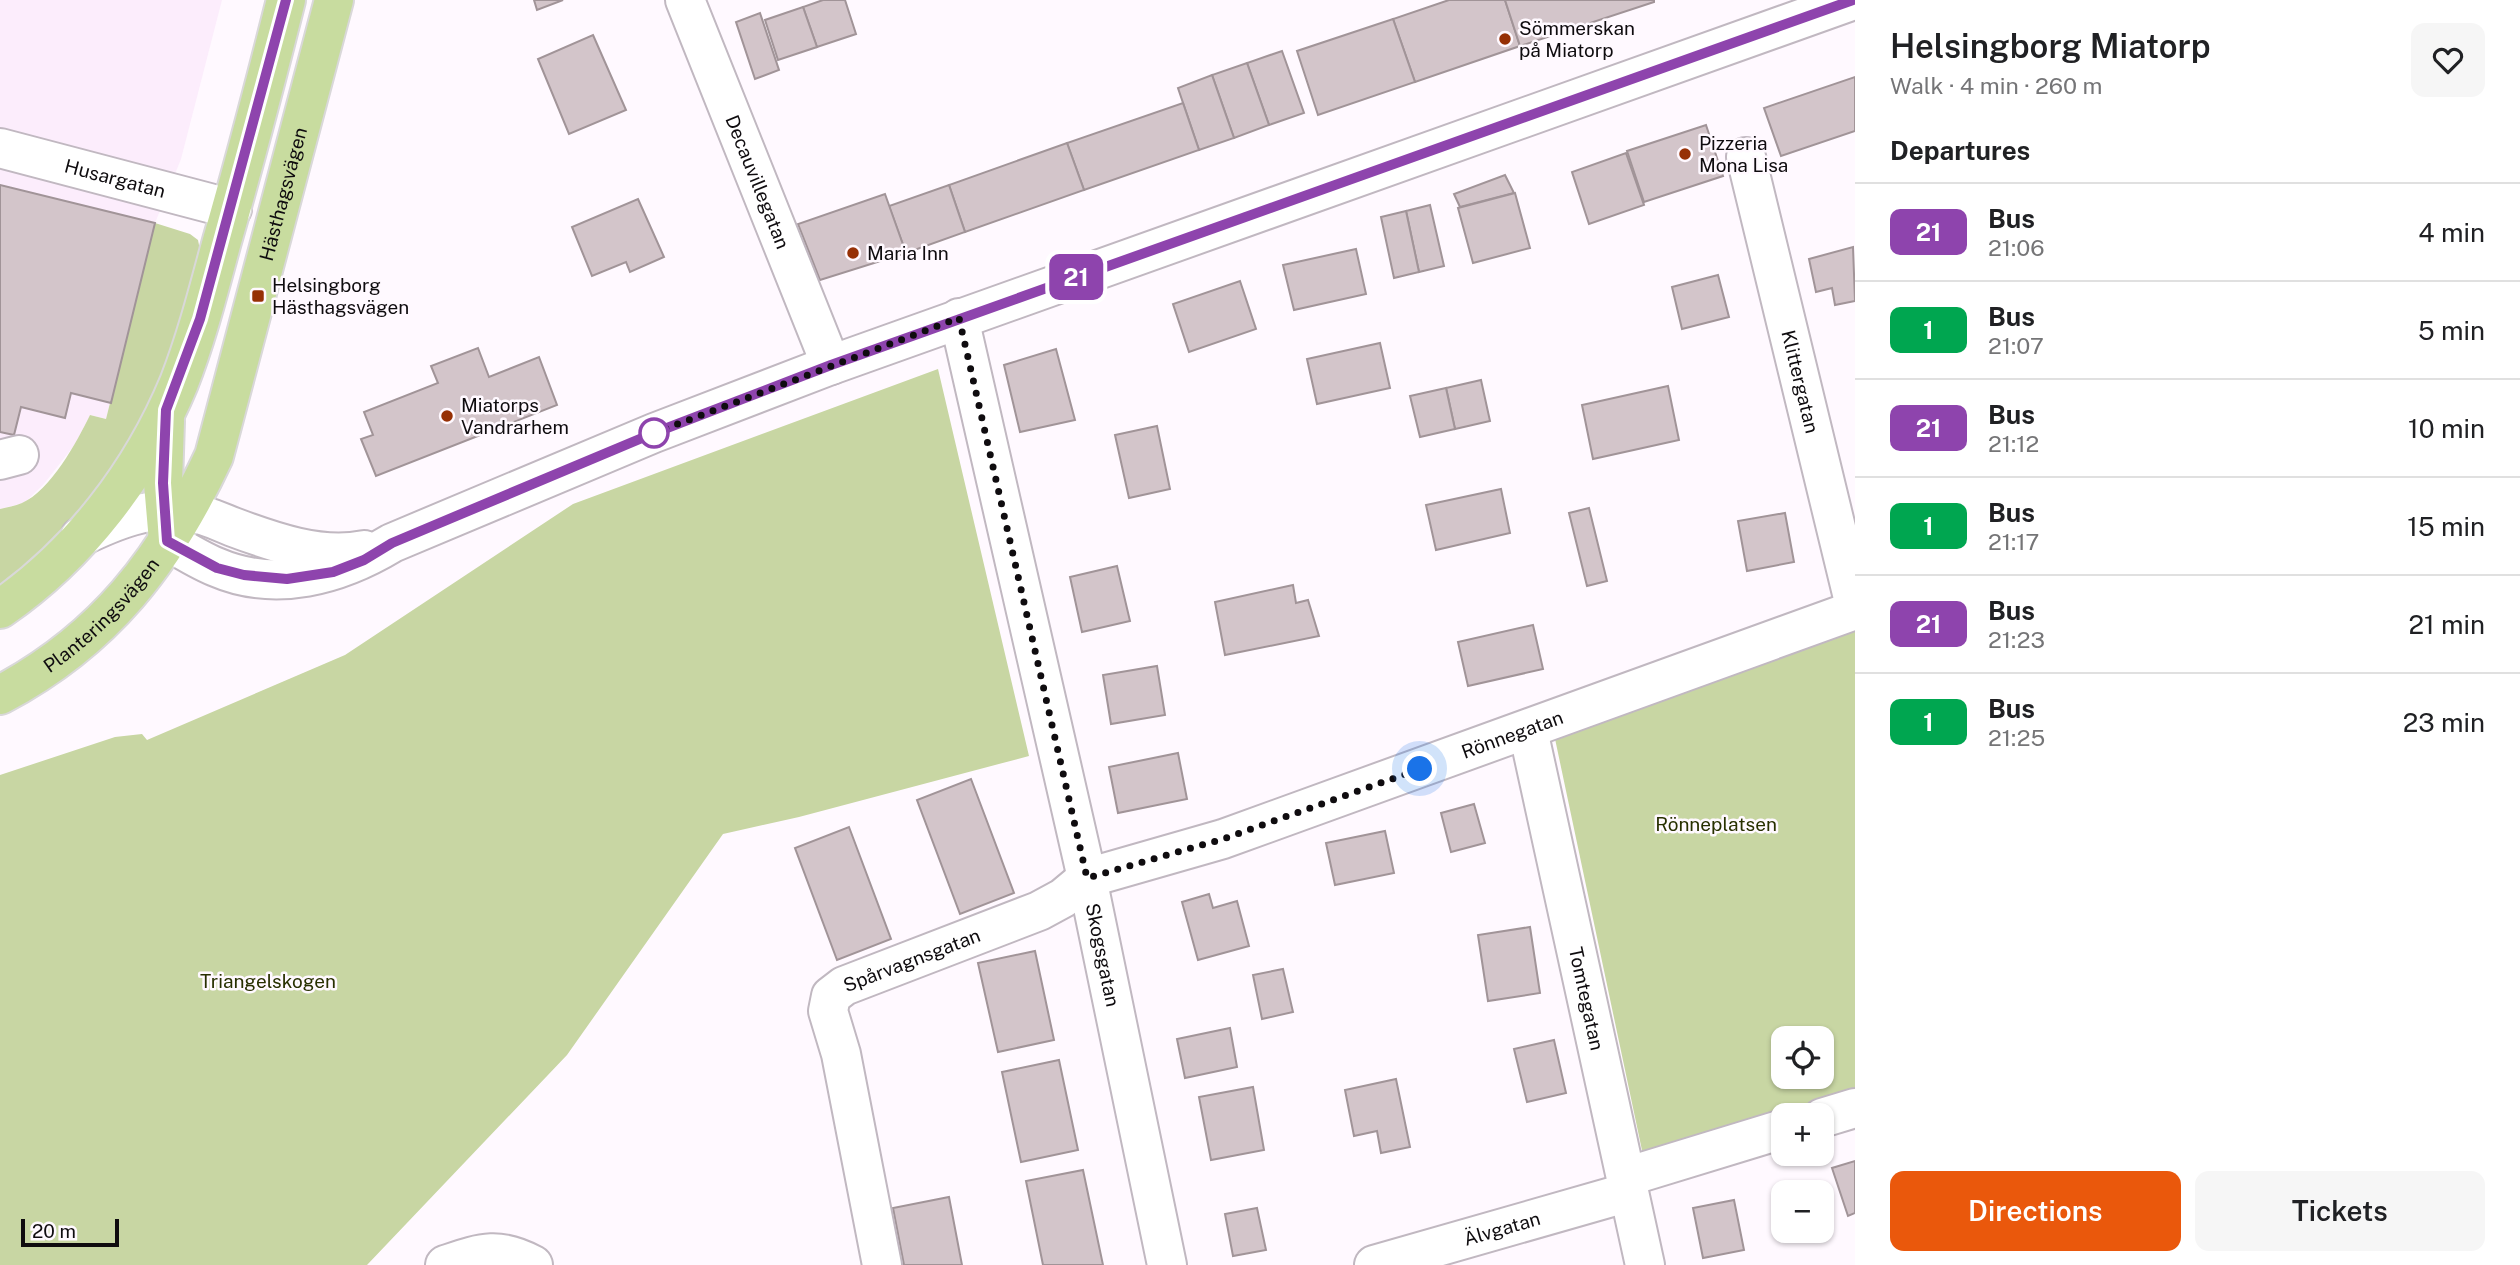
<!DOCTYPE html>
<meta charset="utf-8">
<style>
:root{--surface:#fff;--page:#f6f6f6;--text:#202124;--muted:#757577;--line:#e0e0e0;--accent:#ea580c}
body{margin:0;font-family:"Public Sans",sans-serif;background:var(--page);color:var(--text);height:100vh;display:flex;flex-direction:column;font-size:26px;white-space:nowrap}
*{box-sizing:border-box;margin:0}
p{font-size:23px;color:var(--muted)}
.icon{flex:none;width:38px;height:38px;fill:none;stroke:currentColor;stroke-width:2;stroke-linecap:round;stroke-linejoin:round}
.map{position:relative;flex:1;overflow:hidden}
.sheet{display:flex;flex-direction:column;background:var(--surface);width:665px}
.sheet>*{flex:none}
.badge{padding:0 14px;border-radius:10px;font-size:24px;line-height:46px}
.buttons{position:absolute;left:1771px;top:1026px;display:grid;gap:14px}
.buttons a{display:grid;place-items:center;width:63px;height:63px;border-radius:14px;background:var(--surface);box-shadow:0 2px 5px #0004;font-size:35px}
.scale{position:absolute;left:21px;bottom:18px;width:98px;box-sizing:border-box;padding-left:7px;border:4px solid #0f0c0f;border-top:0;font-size:19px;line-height:24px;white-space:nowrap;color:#0f0c0f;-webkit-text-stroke:5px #fff9ff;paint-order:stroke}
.you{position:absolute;width:35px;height:35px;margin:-18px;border:5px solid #fff;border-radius:50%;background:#1a73e8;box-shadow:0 0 0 10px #1a73e833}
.map>.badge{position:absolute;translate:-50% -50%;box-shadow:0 0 0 4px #fff}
h2{padding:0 35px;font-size:26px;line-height:63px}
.round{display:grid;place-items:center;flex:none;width:74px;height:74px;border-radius:14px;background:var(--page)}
.overview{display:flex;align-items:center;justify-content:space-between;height:119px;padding:0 35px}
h1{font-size:33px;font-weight:600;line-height:52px}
.primary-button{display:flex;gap:14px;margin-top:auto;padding:14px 35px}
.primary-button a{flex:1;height:80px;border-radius:14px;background:var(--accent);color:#fff;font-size:28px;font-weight:600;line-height:80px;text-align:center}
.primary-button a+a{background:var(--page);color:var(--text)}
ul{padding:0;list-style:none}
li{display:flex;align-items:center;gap:21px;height:98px;padding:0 35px;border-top:2px solid var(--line)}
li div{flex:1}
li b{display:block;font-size:26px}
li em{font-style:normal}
li .badge{min-width:77px;font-weight:700;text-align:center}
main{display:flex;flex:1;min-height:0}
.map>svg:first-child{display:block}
.built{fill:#fcedfc}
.green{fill:#c8d6a3;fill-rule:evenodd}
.building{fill:#d3c5ca;stroke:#a19498;stroke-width:2}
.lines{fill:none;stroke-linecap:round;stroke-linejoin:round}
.minor-casing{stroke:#c1b8c1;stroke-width:42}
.major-casing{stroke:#d9d8d9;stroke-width:42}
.minor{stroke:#fff;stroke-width:38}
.major{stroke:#c8dc9f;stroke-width:38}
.line-casing{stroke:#fff;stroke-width:16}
.line{stroke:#8e44ad;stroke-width:10}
.walk{stroke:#0f0c0f;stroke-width:7;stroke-dasharray:0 12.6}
.poi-dot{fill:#963005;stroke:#fff9ff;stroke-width:2.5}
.stop-dot{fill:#fff;stroke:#8e44ad;stroke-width:3.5}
.labels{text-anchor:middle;stroke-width:5;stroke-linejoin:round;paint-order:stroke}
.poi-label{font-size:19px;fill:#0f0c0f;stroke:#fff9ff;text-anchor:start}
.street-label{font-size:19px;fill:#0f0c0f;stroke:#fff9ff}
.park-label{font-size:19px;fill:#283000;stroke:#fff9ff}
</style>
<main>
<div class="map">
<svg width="1855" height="1265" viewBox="0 0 1855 1265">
<rect width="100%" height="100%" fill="#fff9ff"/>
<path class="built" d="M0,0H222L181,159L155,223L106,419L90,415L76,443L43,485L24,503L0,509Z"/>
<g class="green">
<path d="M155,223L190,234L198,240L201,255C188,294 178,334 164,372C132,458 71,530 0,585V509C7,507 15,506 22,503C50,491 77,442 90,415L106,419Z"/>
<path d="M938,369L1029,756L799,817L723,834L567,1055L367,1265H0V775L115,737L142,734L147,740L345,655L573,504Z"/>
<path d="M1855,624V1094L1643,1155L1554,734ZM1783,1038H1822V1076H1783Z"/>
</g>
<g class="building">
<path d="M534,0H563L537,10Z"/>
<path d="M823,0H845L856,34L817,47L803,7Z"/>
<path d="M1449,0H1505L1520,46L1415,82L1393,19Z"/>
<path d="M1505,0H1654V2L1520,46Z"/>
<path d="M803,7L817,47L778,60L765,20Z"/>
<path d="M760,13L779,70L755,79L736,22Z"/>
<path d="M1393,19L1415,82L1318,115L1297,51Z"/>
<path d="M593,35L626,110L569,134L538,59Z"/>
<path d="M1282,51L1304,113L1269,125L1247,63Z"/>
<path d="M1247,63L1269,125L1234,138L1212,75Z"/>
<path d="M1212,75L1234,138L1199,150L1178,88Z"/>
<path d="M1855,77V131L1781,156L1764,108Z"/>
<path d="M1183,103L1199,150L1084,190L1067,143Z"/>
<path d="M1706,125L1723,176L1644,202L1627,151Z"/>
<path d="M1067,143L1084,190L965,232L949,185Z"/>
<path d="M1626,153L1644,205L1589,224L1572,172Z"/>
<path d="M1505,175L1514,193L1460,207L1454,194Z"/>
<path d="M0,185L155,223L111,403L71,393L65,418L21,407L14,435L0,432Z"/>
<path d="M949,185L965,232L906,253L889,206Z"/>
<path d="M1515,193L1530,248L1473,263L1458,208Z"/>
<path d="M885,194L906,253L820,280L798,224Z"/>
<path d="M638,199L664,257L630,272L626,262L592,276L572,227Z"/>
<path d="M1430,205L1444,266L1419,272L1406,211Z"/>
<path d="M1406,211L1419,272L1394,278L1381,217Z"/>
<path d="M1853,247L1855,301L1835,305L1832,288L1816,292L1809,259Z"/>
<path d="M1356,249L1366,294L1294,310L1283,265Z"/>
<path d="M1718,275L1729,317L1682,329L1672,287Z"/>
<path d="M1240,281L1256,329L1189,352L1173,304Z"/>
<path d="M1380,343L1390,388L1317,404L1307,359Z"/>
<path d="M478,348L489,377L539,357L557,405L376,476L361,439L373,435L364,412L438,383L431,366Z"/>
<path d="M1056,349L1075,420L1020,432L1004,365Z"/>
<path d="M1481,380L1490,421L1455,429L1446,388Z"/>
<path d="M1668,386L1679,440L1593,459L1582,405Z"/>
<path d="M1446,388L1455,429L1420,437L1410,396Z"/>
<path d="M1157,426L1170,489L1129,498L1115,435Z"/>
<path d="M1501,489L1510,533L1436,550L1426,505Z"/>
<path d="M1589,508L1607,581L1587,586L1569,513Z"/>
<path d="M1785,513L1794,562L1747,571L1738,521Z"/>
<path d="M1117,566L1130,621L1082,632L1070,577Z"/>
<path d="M1293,585L1296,603L1308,600L1319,636L1225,655L1215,602Z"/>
<path d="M1533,625L1543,669L1468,686L1458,642Z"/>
<path d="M1157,666L1165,715L1111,724L1103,675Z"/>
<path d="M1178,753L1187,799L1118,813L1109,767Z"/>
<path d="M971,779L1014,893L960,914L917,800Z"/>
<path d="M1474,804L1485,843L1451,852L1441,813Z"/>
<path d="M849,827L891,939L837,960L795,848Z"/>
<path d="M1385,831L1394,873L1335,885L1326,843Z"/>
<path d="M1209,894L1213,908L1237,901L1249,946L1198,960L1182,902Z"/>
<path d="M1530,927L1540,993L1488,1001L1478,935Z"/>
<path d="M1035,951L1054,1040L998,1052L978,963Z"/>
<path d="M1283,969L1293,1012L1262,1019L1253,975Z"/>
<path d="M1230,1028L1237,1067L1185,1078L1177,1039Z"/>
<path d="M1554,1040L1566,1093L1527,1102L1514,1049Z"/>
<path d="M1059,1060L1078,1150L1021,1162L1002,1072Z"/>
<path d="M1396,1079L1410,1147L1381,1153L1377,1131L1354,1136L1345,1090Z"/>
<path d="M1253,1087L1264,1150L1211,1160L1199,1097Z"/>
<path d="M1855,1161V1213L1848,1216L1832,1168Z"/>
<path d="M1083,1170L1103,1265H1043L1026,1181Z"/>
<path d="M949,1197L962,1265H904L893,1208Z"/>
<path d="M1734,1200L1744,1250L1703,1258L1693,1208Z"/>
<path d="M1257,1208L1266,1250L1233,1256L1225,1214Z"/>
</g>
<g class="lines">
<defs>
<g id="minor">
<path id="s1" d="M685,0L831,365"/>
<path id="s2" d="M0,148L232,209"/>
<path id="s3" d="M1746,157L1855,606"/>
<path id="s4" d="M959,318L1087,878L1167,1265"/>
<path d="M0,460L19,455"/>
<path d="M80,537C113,521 150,505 188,512C204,514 218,521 233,527C273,542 321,559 364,550"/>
<path d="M168,541C183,550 199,560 216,567C276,593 339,575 392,543L654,433L831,365L1854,0"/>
<path id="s5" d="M1528,730L1645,1265"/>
<path d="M1822,1118L1855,1108"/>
<path d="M1626,1177L1783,1129"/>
<path d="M445,1265C481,1253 498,1246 533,1265"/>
<path id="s6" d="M882,1265L841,1054L828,1011L831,996L844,986L1039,911L1063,898L1087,878L1223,839L1855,610"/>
<path id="s7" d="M1374,1265L1629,1192"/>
</g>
<g id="major">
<path d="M165,421L163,483L168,541"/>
<path d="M0,609C80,554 142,472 179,383C197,337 209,289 222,241C245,161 266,80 286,0"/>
<path id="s8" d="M0,695C104,640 165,561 214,456L334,0"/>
</g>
</defs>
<use href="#minor" class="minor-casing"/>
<use href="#major" class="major-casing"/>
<use href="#minor" class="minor"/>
<use href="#major" class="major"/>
</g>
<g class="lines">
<defs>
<path id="line" d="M286,0L200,319L166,410L163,483L167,541L217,568L244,575L287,579L333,572L364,560L392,543L654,433L831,365L1853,0"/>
</defs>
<use href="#line" class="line-casing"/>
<use href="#line" class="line"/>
<path class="walk" d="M654,433L959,318L1087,878L1223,839L1420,769"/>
</g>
<g class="poi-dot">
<circle cx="1505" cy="39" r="7"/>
<circle cx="1685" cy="154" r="7"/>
<circle cx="853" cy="253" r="7"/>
<rect x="251" y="289" width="14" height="14" rx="3.5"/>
<circle cx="447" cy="416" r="7"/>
</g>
<circle class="stop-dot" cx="654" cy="433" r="14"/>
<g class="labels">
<g class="poi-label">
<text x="1519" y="35">Sömmerskan<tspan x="1519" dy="22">på Miatorp</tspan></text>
<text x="1699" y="150">Pizzeria<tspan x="1699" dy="22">Mona Lisa</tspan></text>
<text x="867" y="260">Maria Inn</text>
<text x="272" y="292">Helsingborg<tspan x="272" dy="22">Hästhagsvägen</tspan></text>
<text x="461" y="412">Miatorps<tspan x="461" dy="22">Vandrarhem</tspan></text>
</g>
<g class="street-label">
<text dy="7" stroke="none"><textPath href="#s2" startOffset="119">Husargatan</textPath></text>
<text dy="7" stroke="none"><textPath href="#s1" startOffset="196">Decauvillegatan</textPath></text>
<text dy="7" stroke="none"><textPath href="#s8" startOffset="598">Hästhagsvägen</textPath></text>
<text dy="7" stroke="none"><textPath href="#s3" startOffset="231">Klittergatan</textPath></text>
<text dy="7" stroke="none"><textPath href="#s8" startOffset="130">Planteringsvägen</textPath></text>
<text dy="7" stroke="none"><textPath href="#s6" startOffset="1008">Rönnegatan</textPath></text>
<text dy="7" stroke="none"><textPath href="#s4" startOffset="653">Skogsgatan</textPath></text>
<text dy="7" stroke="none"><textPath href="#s6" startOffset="364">Spårvagnsgatan</textPath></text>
<text dy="7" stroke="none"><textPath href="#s5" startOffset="275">Tomtegatan</textPath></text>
<text dy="7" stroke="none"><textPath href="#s7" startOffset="133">Älvgatan</textPath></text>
</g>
<g class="park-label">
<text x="1716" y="831">Rönneplatsen</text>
<text x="268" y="988">Triangelskogen</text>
</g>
</g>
</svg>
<div class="buttons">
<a><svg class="icon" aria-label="locate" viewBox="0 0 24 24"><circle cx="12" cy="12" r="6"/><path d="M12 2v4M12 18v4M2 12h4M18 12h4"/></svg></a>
<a>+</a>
<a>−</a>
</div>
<div class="scale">20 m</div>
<div class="you" style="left:1420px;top:769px"></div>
<b class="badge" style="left:1076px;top:277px;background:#8e44ad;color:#fff">21</b>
</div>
<section class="sheet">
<div class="overview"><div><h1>Helsingborg Miatorp</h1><p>Walk · 4 min · 260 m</p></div><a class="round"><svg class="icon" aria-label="heart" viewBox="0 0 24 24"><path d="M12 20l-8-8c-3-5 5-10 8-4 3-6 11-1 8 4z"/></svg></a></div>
<h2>Departures</h2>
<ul>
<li><span class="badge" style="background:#8e44ad;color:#fff">21</span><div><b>Bus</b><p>21:06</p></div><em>4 min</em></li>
<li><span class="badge" style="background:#00a650;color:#fff">1</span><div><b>Bus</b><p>21:07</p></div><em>5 min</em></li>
<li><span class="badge" style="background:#8e44ad;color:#fff">21</span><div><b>Bus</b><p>21:12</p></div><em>10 min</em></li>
<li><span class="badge" style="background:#00a650;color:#fff">1</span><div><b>Bus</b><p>21:17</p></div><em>15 min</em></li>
<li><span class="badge" style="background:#8e44ad;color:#fff">21</span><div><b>Bus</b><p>21:23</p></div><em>21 min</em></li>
<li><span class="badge" style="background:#00a650;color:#fff">1</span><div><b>Bus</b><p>21:25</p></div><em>23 min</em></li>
</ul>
<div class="primary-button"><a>Directions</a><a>Tickets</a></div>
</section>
</main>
